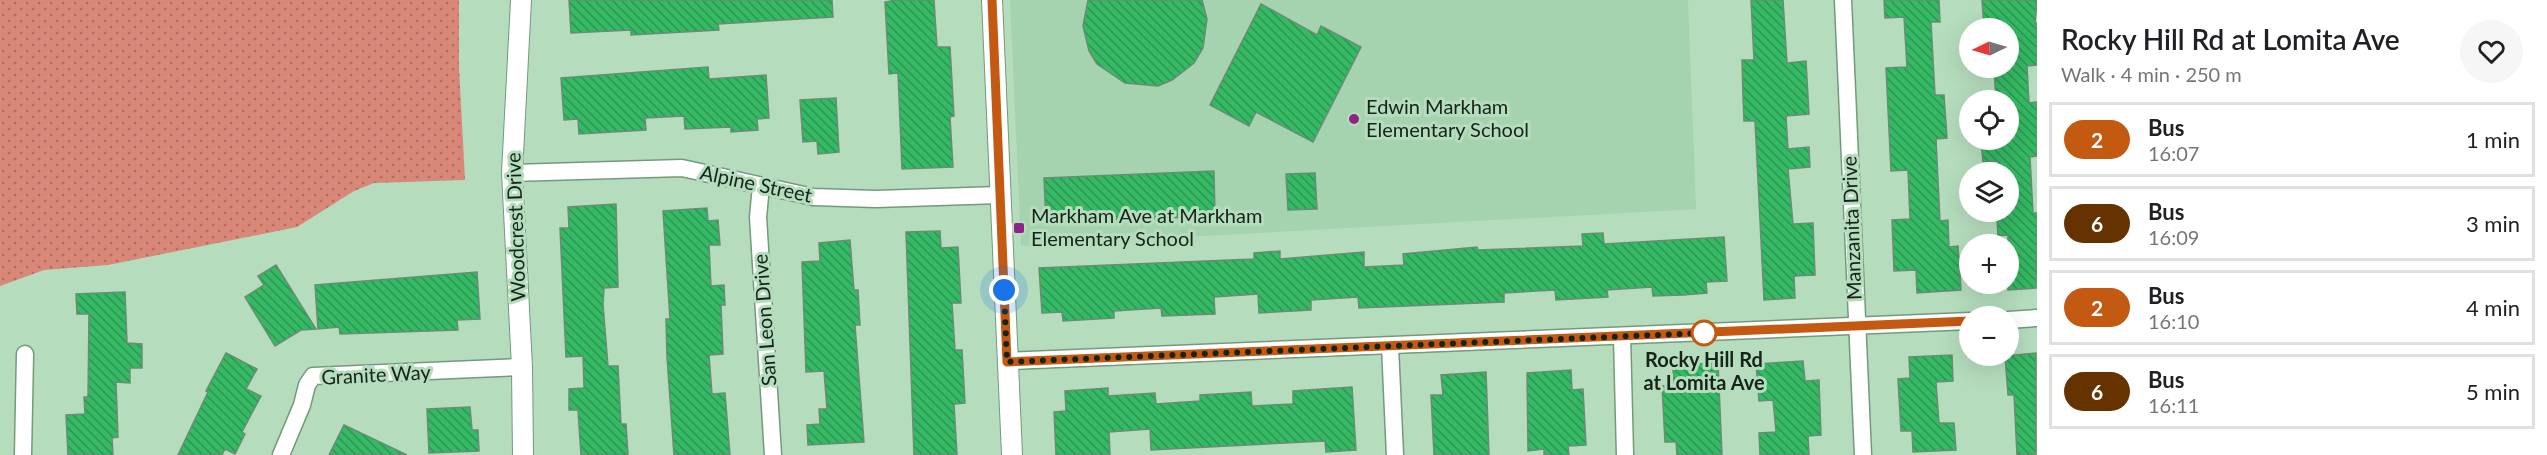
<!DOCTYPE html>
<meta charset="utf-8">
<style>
:root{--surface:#fff;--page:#f6f6f6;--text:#202124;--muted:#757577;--line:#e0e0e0}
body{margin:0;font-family:Lato,sans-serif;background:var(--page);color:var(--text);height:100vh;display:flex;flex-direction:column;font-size:22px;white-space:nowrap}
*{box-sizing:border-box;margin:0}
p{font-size:20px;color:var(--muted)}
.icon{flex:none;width:33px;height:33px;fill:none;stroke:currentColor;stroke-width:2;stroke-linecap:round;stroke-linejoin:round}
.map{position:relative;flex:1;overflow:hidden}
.panel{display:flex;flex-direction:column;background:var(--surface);width:510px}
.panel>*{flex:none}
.badge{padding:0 12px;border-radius:20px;font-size:21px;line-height:39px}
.needle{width:39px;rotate:265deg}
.controls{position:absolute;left:1959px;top:18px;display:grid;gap:12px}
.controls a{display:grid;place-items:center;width:60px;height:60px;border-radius:50%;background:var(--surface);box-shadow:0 6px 24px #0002;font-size:30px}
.you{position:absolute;width:30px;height:30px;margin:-15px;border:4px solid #fff;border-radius:50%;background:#1a73e8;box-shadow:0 0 0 9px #1a73e833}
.map>.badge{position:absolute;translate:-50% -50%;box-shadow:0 0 0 3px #fff}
.round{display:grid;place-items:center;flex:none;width:63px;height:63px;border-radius:32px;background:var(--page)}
.headline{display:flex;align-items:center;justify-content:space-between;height:102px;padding:0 24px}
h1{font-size:28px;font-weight:600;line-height:45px}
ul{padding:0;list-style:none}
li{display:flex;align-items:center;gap:18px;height:75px;margin:0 12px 9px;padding:0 12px;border:3px solid var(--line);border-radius:0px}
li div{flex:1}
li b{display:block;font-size:22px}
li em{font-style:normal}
li .badge{min-width:66px;font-weight:700;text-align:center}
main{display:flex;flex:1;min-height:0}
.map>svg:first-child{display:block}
.built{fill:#a5d3af}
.grass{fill:url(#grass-dots)}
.building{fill:url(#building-back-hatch);stroke:#698d71;stroke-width:1.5}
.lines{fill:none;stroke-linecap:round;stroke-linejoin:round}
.minor-casing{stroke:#75997c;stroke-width:19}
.tertiary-casing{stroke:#75997c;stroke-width:22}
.minor{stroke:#fff;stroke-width:16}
.tertiary{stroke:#fff;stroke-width:20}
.line-casing{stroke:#fff;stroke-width:14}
.line{stroke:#c45911;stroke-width:9}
.walk{stroke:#152419;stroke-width:6;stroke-dasharray:0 10.8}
.poi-dot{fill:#8f2488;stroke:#b5dcbd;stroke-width:2}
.stop-dot{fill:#fff;stroke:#c45911;stroke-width:3}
.labels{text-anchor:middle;stroke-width:6;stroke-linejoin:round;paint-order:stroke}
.poi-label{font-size:20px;fill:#152419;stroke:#b5dcbd;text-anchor:start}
.street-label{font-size:20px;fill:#152419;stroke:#b5dcbd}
.stop-label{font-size:20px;font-weight:bold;fill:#152419;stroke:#b5dcbd}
</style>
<main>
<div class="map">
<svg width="2037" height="455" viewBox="0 0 2037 455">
<defs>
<pattern id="grass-dots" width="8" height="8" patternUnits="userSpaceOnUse" patternTransform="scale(1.5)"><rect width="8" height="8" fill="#d88778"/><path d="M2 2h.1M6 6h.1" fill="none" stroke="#ae6e62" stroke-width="1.8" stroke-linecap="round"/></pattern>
<pattern id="building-back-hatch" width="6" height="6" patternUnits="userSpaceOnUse" patternTransform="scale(1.5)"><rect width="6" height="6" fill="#35b964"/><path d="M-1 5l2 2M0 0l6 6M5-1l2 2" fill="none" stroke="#2c9652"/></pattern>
</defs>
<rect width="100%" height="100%" fill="#b5dcbd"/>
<path class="built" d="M1010,0H1688L1696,209L1021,246Z"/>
<path class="grass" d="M0,0H459V68L465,180L374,183L354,191L297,227L108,265L44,270L0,286Z"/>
<g class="building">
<path d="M569,0H832L833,17L718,24L719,30L631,35V30L571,33Z"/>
<path d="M896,0H934L937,47H950L954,116L950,117L953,167L902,169L898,73L889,74L885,2Z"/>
<path d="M1088,0H1202L1207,19L1203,48L1194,63L1172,80L1158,86L1125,83L1097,64L1089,51L1083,26Z"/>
<path d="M1751,0H1783L1787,63L1806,61L1809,114L1786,116L1788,149L1809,147L1810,167L1788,169L1793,224L1813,223L1815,275L1794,276L1795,298L1764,300L1755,121H1744L1743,97L1742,60H1754Z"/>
<path d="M1884,0H1939L1940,22H1931L1935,95H1944L1947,138L1936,139L1940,221L1948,220L1949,247L1958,246L1961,290L1917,293L1916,270L1894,271L1892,220L1910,219L1908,170L1891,171L1886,68L1907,67L1904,17L1885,18Z"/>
<path d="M1982,0H2037L2035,24L2037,23V65L2027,66L2029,103L2037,102V156L2030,157L2033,213H2037L2036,288L2008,290V235L1998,236L1997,219H2006V212H2008V172H1999L1998,161L1983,162L1981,140H2008V100H1996L1994,68H2008V28H1984Z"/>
<path d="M1261,4L1317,35L1321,26L1361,47L1313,142L1256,112L1249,126L1210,105Z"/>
<path d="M708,67L709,79L766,75L769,118L757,119L758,130L731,132V127L685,129L684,116L645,118L646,130L579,134L578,119L564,120L561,78Z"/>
<path d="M836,98L839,152L818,154L817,141L803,142L800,100Z"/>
<path d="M1214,171L1215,216L1046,223L1044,178Z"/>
<path d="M1315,173L1317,209L1288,210L1286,174Z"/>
<path d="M616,204L618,287L604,288L603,305L608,366H618L621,424H626L628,455H581L578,410H569V389L584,388L583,356L566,357L560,228H569L568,207Z"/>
<path d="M707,208L708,221L718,220L720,245H709L711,286L724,285L725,305H721L723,354L709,355L712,394L725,393L730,455H674L667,357L666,319H670L663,211Z"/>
<path d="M940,231L941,248L958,247L961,303H952L955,350H962L965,403L954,404L957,455H914L906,232Z"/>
<path d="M1603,233L1604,244L1724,237L1727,281L1706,282L1707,293L1683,295L1653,296L1652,287L1607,290L1608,297L1556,300L1555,290L1504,293V302L1359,308L1358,297L1311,300V310L1259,313L1258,294L1214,297L1215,314L1162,316L1161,308L1114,311V318L1063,321L1062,312L1042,313L1039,268L1254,259V253L1280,251V259L1364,252V267L1404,265L1403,254L1477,247L1478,250L1583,246L1582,234Z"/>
<path d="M850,240L854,290H858L860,325H855L864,442L808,445L807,425L820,424L819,409H827L824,371L806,372L802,262L820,261L819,243Z"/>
<path d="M276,265L316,329L301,330L275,346L245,297L264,285L258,276Z"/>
<path d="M477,272L480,319L457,320L458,330L340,334L339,327L318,329L315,285Z"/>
<path d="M125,292L127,343L142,344V368H130V383L116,382L118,437L112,438L113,455H68L66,415L85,414L84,397H88L89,314H77L76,294Z"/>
<path d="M226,353L257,369L246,389L261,396L242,432L245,434L235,454L225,449L222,455H178L208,392L206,391Z"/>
<path d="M2036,353V455H2017L2014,395H2008L2005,356Z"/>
<path d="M1952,355L1953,381L1936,382L1939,423H1954L1956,450L1913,452L1912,431H1901L1898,379L1910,378L1909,357Z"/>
<path d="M1803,361L1805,381L1819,380L1821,435L1808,436L1809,455H1760L1759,433L1776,432L1773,400L1759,401L1756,364Z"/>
<path d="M1718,363L1722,455H1677L1676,442H1665L1662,386L1673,385V365Z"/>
<path d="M1571,370L1572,390L1583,389L1586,445L1568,446L1569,455H1544V449L1528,451L1527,373Z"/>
<path d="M1486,372L1489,455H1434L1431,395H1443L1441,375Z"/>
<path d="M1352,387L1356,450L1326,452L1325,441L1151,450L1150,429L1109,432L1110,455H1056L1054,412L1066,411L1065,391L1108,388V396L1155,393L1156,404L1200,401V395L1251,392L1252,406L1293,404V391Z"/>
<path d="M470,407L472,430H478L479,451L429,453L427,409Z"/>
<path d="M344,425L407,455H329Z"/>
</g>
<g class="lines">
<defs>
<g id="minor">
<path d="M1843,0L1863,455"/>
<path d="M512,173L682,168L813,197L876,199L1000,195"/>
<path d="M761,186L758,217L773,455"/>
<path d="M2008,320L2037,318"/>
<path d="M1622,336L1625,455"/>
<path d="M1390,346L1395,455"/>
<path d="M1007,361L1970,321"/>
<path d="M23,455L25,354"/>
<path d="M281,455L302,405L307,385L313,376L522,367"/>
</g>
<g id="tertiary">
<path d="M521,0L512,173L522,367L523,455"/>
<path d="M992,0L1012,455"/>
</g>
</defs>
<use href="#minor" class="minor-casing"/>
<use href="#tertiary" class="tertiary-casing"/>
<use href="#minor" class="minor"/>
<use href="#tertiary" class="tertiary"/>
</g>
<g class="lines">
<defs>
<path id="line" d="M992,0L1007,362L1970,321"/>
</defs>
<use href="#line" class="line-casing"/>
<use href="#line" class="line"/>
<path class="walk" d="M1004,290L1007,362L1704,333"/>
</g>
<g class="poi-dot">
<circle cx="1354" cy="119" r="6"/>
<rect x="1013" y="222" width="12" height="12" rx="3"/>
</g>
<circle class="stop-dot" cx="1704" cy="333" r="12"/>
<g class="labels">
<g class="poi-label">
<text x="1366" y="114">Edwin Markham<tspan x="1366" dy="23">Elementary School</tspan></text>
<text x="1031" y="223">Markham Ave at Markham<tspan x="1031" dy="23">Elementary School</tspan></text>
</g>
<g class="street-label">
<text transform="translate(756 184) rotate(12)" y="7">Alpine Street</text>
<text transform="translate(516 227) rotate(-92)" y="7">Woodcrest Drive</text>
<text transform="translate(1852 228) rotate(-92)" y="7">Manzanita Drive</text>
<text transform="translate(765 320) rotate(-94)" y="7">San Leon Drive</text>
<text transform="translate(376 375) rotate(-3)" y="7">Granite Way</text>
</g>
<g class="stop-label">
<text x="1704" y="367">Rocky Hill Rd<tspan x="1704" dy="23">at Lomita Ave</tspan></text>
</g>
</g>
</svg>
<div class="controls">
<a><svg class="needle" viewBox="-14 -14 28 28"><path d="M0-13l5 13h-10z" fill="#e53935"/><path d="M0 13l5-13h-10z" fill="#757577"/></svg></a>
<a><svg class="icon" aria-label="locate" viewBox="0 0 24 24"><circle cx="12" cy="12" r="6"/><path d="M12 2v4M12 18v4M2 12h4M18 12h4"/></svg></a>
<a><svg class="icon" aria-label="layers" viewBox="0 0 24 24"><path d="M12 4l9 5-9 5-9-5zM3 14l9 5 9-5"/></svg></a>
<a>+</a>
<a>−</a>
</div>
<div class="you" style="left:1004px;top:290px"></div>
</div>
<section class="panel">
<div class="headline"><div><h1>Rocky Hill Rd at Lomita Ave</h1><p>Walk · 4 min · 250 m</p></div><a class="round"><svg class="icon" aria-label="heart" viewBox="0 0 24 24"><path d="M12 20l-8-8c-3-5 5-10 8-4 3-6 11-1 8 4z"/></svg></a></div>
<ul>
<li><span class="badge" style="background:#c45911;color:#fff">2</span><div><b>Bus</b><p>16:07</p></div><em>1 min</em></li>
<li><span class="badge" style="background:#630;color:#fff">6</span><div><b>Bus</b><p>16:09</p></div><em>3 min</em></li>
<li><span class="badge" style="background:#c45911;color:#fff">2</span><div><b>Bus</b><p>16:10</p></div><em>4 min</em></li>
<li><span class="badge" style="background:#630;color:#fff">6</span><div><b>Bus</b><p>16:11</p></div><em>5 min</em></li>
</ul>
</section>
</main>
